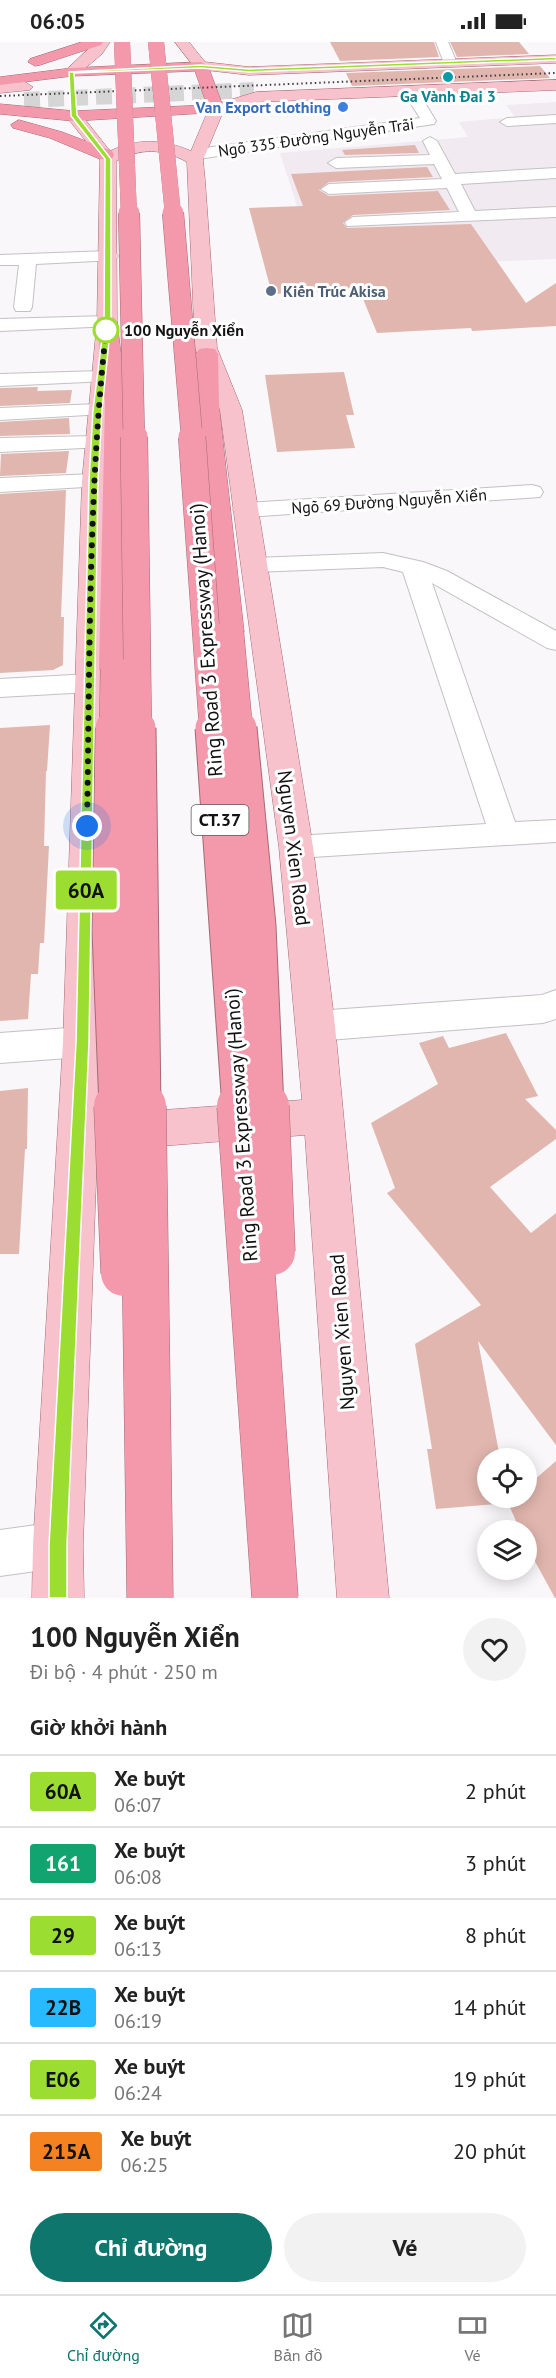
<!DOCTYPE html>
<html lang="vi">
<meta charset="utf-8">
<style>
:root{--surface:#fff;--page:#f2f2f2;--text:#222;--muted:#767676;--line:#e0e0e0;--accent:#0f766e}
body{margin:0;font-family:"PT Sans",sans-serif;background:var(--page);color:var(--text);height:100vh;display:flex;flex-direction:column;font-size:22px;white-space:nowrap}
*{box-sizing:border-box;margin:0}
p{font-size:20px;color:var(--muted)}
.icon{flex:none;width:33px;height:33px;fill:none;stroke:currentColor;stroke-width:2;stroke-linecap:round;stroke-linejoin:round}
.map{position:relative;height:1556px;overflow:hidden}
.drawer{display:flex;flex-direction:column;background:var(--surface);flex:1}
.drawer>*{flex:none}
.badge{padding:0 12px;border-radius:4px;font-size:21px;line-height:39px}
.fabs{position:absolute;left:477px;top:1406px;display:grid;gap:12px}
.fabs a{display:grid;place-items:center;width:60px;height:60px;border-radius:50%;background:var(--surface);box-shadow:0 3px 15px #0003;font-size:30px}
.you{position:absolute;width:30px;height:30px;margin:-15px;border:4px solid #fff;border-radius:50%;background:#1a73e8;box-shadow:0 0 0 9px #1a73e833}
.map>.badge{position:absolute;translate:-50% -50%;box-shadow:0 0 0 3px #fff}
h2{padding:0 30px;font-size:22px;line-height:54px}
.round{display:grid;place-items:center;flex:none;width:63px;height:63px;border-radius:32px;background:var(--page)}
.overview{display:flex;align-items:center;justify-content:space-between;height:102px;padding:0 30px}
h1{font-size:28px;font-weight:700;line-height:45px}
.primary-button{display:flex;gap:12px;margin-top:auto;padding:12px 30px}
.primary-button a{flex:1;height:69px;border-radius:36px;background:var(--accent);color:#fff;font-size:24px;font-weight:700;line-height:69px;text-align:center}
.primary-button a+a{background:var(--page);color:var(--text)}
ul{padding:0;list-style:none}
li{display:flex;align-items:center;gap:18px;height:72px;padding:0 30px;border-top:2px solid var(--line)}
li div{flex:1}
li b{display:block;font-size:22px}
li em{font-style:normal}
li .badge{min-width:66px;font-weight:700;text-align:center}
.status{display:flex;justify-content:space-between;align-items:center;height:42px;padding:0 30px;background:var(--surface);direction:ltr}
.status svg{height:16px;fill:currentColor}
.tabs{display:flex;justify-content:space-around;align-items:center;height:84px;border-top:2px solid var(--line);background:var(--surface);font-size:16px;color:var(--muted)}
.tabs a{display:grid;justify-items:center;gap:3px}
.tabs .current{color:var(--accent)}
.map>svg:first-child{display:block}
.built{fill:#f2eaf1}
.building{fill:#e1b6ae}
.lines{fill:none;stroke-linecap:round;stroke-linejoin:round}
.major-tunnel{stroke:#d6d5d6;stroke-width:16;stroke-dasharray:16 8;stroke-linecap:butt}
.minor-casing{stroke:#c3c1c3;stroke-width:2}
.major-casing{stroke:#a46a75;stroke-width:1}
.highway-casing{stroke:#a46a75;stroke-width:1}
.minor{fill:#fff;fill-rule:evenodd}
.major{fill:#f8c2cd;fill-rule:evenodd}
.highway{fill:#f399ab;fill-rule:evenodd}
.rail{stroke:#404040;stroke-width:2;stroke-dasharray:1.5 3;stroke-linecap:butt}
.highway-bridge-far4-casing{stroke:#a46a75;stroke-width:16;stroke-linecap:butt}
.highway-bridge-far3-casing{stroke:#a46a75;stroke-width:22;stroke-linecap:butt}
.highway-bridge-far2-casing{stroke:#a46a75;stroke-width:28;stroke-linecap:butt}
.highway-bridge-far1-casing{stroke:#a46a75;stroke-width:37;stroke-linecap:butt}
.highway-bridge-casing{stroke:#a46a75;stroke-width:47;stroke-linecap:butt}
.highway-bridge-far4{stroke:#f399ab;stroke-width:16}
.highway-bridge-far3{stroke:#f399ab;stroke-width:21}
.highway-bridge-far2{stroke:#f399ab;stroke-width:27}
.highway-bridge-far1{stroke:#f399ab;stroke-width:35}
.highway-bridge{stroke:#f399ab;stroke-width:46}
.line{fill:#9cdd31;stroke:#fff;stroke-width:1.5}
.walk{stroke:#121212;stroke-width:6;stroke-dasharray:0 10.8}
.culture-dot{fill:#0f9aa8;stroke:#fff;stroke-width:2}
.shop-dot{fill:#3f7fe0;stroke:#fff;stroke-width:2}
.service-dot{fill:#5c6f8a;stroke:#fff;stroke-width:2}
.stop-dot{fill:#fff;stroke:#9cdd31;stroke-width:3}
.labels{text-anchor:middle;stroke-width:6;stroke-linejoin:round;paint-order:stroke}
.far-culture-label{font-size:16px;font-weight:bold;fill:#0d838f;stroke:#fff}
.far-shop-label{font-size:16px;font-weight:bold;fill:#366cbe;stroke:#fff;text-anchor:end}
.far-street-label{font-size:16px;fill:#121212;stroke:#fff}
.far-service-label{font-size:16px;font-weight:bold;fill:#4e5e75;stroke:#fff;text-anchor:start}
.far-stop-label{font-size:16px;font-weight:bold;fill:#121212;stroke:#fff;text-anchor:start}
.shield{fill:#fff;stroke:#595959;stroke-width:1.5}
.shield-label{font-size:18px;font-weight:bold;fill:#121212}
.street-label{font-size:20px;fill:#121212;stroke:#fff}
</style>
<div class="status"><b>06:05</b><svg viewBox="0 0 49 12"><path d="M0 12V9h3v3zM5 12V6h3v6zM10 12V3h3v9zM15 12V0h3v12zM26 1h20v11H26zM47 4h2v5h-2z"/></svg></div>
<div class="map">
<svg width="556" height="1556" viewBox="0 0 556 1556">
<rect width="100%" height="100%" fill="#f9f7f9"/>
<path class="built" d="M556,60V217L317,227L280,111L468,95L459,80L515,75L506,63Z"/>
<g class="building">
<path d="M330,0H434L439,15L340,19Z"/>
<path d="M450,0H519L529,12L457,15Z"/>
<path d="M540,24L550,36L352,44L346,31Z"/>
<path d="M415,103L419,111L345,113L342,108Z"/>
<path d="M427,125L433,135L329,140L319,148L329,154L438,149L450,168L353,173L343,181L347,186L471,182L526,261L556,241V284L472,289L471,286L377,291L359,247L272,252L249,166L303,164L291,132Z"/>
<path d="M344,330L354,373H346L355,406L277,410L265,333Z"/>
<path d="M38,345L37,349L72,348L70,361L0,364V346Z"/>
<path d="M69,376L70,392L0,394V380Z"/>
<path d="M69,409L66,431L0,434L1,412Z"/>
<path d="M66,448L61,575H64L63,623L53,628L0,631V452Z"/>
<path d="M50,683L47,729H46L44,804H49L44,901H40L38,932H31L28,977L0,979V686Z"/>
<path d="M506,991L538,1054L525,1057L556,1088V1097L490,1145L531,1191L556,1171V1403L478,1299L500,1416H488V1455H507L508,1461L436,1467L427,1407H432L415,1302L481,1263L387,1151L395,1146L371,1081L438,1042L419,1001L443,994L449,1006Z"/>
<path d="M28,1046L27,1107H25L19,1212H0V1049Z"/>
<path d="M556,1419V1556H555L526,1503V1488H520L508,1461L516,1455H526V1445Z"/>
</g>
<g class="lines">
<path class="major-tunnel" d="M24,58L254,48"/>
<defs>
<g id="minor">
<path d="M436,0H448L457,21L455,24H445Z"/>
<path d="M404,45L422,56L436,79L434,82L198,117L190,112L198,107L420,76L411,62L397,49Z"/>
<path d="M556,73V81L507,84L500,80L507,76Z"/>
<path d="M430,95L437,99L455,132L556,126V136L461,142L475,169L556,165V175L347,184L345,180L353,175L459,170L447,146L329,152L321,147L329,142L442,137L434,122L336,126L328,121L336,116L430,113L423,99Z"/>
<path d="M109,209L115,210L118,214L115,218L36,222L32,265L30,269H16L14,265L19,223H0V213Z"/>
<path d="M107,274L114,276L116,280L114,284L0,289V277Z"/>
<path d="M101,329L108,331L111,335L108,339L0,344V332Z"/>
<path d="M98,362L105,364L108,368L105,372L0,378V366Z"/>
<path d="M96,394L104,395L107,400L104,405L0,410V396Z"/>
<path d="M94,432L102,434L105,439L102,444L0,450V436Z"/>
<path d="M532,443L540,445L543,450L540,455L245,475L237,473L233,468L237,463L245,461Z"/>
<path d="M383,511L423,520L447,529L556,589V608L547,606L432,541L515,780L556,778V800L296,816L285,813L281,805L285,797L296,794L486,782L403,530L383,525L254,530L245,528L242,523L245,518L254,516Z"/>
<path d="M90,632L100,635L103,641L100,647L90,650L0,655V637Z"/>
<path d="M556,948V977L543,981L316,999L304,994L299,984L304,974L316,969L542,953Z"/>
<path d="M82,985L94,989L99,1000L94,1011L82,1015L0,1021V991Z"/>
<path d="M58,1480L74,1487L81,1503L74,1519L58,1526L0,1534V1488Z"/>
</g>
<g id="major">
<path d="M96,0H110L102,12L77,33H67L65,30L67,27Z"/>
<path d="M175,0H189L205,20L249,25L556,13V21L249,33L196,27Z"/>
<path d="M556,38V48L257,60L223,70L203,118L205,138L217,306L242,368L313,805L335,984L389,1556H337L305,1093L121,1107L107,1102L101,1089L107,1076L121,1071L302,1058L279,805L220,368L195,306L187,120C162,106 141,106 116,119L117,280L109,368L106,439L101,1000L83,1503L84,1556H32L33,1503L63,1000L82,439L97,280L100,117L66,74L68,71H80L110,109C138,96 163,97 191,109L210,64L256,50Z"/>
<path d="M25,40L33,45L30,48L0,51V41Z"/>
</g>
<g id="highway">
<path d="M82,0H103L101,3L40,23L35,24L28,20L30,17Z"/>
<path d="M201,20L208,24L224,67L222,70L74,79L0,72V62L74,69L207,63L195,29L72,34L0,43V35L72,26Z"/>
<path d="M19,78L62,90L112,109L114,113L112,117H100L50,96L13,86L11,83Z"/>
<path d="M107,274L114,276L117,280L127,361L129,627L124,634L114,637L104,634L99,627L105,361L97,280L100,276Z"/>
<path d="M207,306L215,307L218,312L219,364L244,590L240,596L230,599L220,596L216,590L197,364L196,312L199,307Z"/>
</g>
</defs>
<use href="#minor" class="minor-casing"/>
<use href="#major" class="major-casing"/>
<use href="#highway" class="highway-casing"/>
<use href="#minor" class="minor"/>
<use href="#major" class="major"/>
<use href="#highway" class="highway"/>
<path class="rail" d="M0,54L556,31"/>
<defs>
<g id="highway-bridge-far4">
<path d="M122,0L129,173"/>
<path d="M156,0L173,173"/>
</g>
<g id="highway-bridge-far3">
<path d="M129,171L134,396"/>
<path d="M173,171L192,396"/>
</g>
<g id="highway-bridge-far2">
<path d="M134,395L138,687"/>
<path d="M192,395L213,687"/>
<path d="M230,590L239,687"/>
<path d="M113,687L114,627"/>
</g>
<g id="highway-bridge-far1">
<path d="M113,686L110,889L117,1065"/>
<path d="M138,686L143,1065"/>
<path d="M213,686L240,1065"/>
<path d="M239,686L258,884L266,1065"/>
</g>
<g id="highway-bridge">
<path d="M117,1064L124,1231"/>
<path d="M143,1064L150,1556"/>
<path d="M240,1064L275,1556"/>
<path d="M266,1064L272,1210"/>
</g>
</defs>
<use href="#highway-bridge-far4" class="highway-bridge-far4-casing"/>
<use href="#highway-bridge-far3" class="highway-bridge-far3-casing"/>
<use href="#highway-bridge-far2" class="highway-bridge-far2-casing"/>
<use href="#highway-bridge-far1" class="highway-bridge-far1-casing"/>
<use href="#highway-bridge" class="highway-bridge-casing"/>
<use href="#highway-bridge-far4" class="highway-bridge-far4"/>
<use href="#highway-bridge-far3" class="highway-bridge-far3"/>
<use href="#highway-bridge-far2" class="highway-bridge-far2"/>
<use href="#highway-bridge-far1" class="highway-bridge-far1"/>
<use href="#highway-bridge" class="highway-bridge"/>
</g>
<path class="line" d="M556,15V18L249,30L201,26L74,31L77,73L111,117V280L102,368L98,439L89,1000L67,1503V1556H49V1503L76,1000L89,439L93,368L104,280L105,117L71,74L69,30L201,23L249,27Z"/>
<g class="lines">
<path class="walk" d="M87,784C90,616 88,447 107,280L106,288"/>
</g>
<circle class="culture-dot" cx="448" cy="35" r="6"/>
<circle class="shop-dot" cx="343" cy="65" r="6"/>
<circle class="service-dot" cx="271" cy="249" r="6"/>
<circle class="stop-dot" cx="106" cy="288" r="12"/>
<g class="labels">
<g class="far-culture-label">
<text x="448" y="60">Ga Vành Đai 3</text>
</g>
<g class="far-shop-label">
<text x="331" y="71">Van Export clothing</text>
</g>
<g class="far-street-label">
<text transform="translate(316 95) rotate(-8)" y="6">Ngõ 335 Đường Nguyễn Trãi</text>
<text transform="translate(389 459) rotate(-4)" y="6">Ngõ 69 Đường Nguyễn Xiển</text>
</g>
<g class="far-service-label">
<text x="283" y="255">Kiến Trúc Akisa</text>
</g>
<g class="far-stop-label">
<text x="124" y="294">100 Nguyễn Xiển</text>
</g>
<rect class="shield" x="191.5" y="763" width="57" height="30" rx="4.5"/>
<g class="shield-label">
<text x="220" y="784">CT.37</text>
</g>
<g class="street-label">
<text transform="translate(206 598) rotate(-94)" y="7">Ring Road 3 Expressway (Hanoi)</text>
<text transform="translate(294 806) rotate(83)" y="7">Nguyen Xien Road</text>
<text transform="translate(241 1083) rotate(-94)" y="7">Ring Road 3 Expressway (Hanoi)</text>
<text transform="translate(342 1290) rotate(-94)" y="7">Nguyen Xien Road</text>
</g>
</g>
</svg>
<div class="fabs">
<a><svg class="icon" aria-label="locate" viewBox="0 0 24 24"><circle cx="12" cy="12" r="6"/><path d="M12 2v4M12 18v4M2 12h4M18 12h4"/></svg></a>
<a><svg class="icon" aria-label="layers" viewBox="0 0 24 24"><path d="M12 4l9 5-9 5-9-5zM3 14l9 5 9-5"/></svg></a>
</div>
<div class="you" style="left:87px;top:784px"></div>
<b class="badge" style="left:86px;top:848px;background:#9cdd31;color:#111">60A</b>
</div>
<section class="drawer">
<div class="overview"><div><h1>100 Nguyễn Xiển</h1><p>Đi bộ · 4 phút · 250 m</p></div><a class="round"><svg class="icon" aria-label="heart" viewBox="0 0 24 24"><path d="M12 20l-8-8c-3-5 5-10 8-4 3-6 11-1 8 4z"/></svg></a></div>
<h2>Giờ khởi hành</h2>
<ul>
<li><span class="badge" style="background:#9cdd31;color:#111">60A</span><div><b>Xe buýt</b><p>06:07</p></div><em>2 phút</em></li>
<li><span class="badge" style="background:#11a471;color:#fff">161</span><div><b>Xe buýt</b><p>06:08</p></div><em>3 phút</em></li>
<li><span class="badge" style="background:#9cdd31;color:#111">29</span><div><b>Xe buýt</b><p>06:13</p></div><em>8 phút</em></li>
<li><span class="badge" style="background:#27baff;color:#111">22B</span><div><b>Xe buýt</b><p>06:19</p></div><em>14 phút</em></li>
<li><span class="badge" style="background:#9cdd31;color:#111">E06</span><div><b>Xe buýt</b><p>06:24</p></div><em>19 phút</em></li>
<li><span class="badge" style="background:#f58220;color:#111">215A</span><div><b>Xe buýt</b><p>06:25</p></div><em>20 phút</em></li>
</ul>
<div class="primary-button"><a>Chỉ đường</a><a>Vé</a></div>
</section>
<nav class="tabs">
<a class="current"><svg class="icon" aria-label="directions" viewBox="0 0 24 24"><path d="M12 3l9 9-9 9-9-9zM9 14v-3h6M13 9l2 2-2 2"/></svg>Chỉ đường</a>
<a><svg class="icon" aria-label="map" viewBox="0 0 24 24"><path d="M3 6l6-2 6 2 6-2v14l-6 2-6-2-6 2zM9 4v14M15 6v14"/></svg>Bản đồ</a>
<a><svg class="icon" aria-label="tickets" viewBox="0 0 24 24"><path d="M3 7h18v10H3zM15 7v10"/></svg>Vé</a>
</nav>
